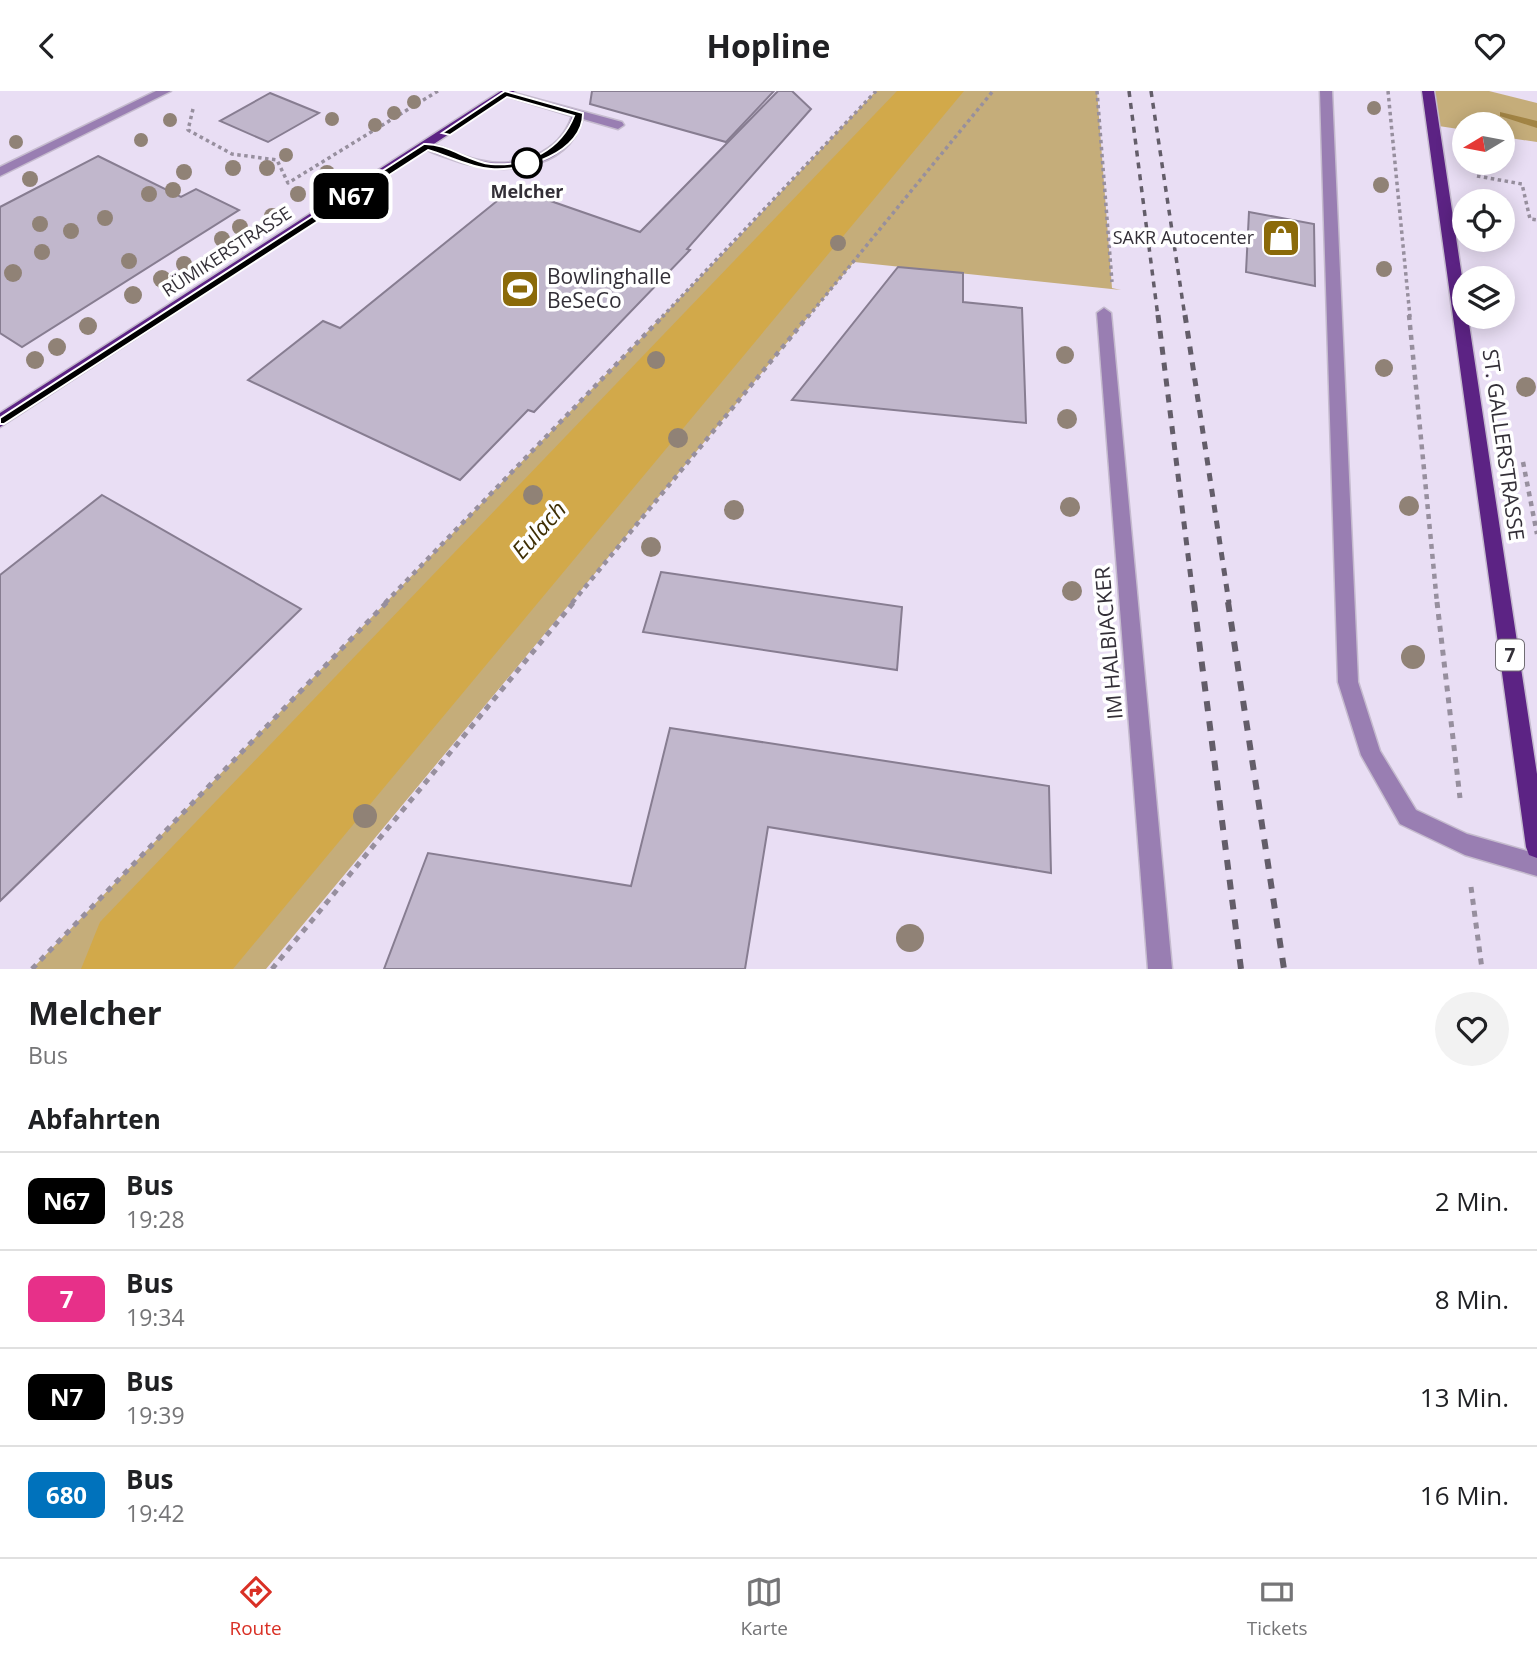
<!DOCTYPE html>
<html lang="de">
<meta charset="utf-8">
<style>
:root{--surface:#fff;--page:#f2f2f2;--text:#202124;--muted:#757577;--line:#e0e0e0;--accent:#d93025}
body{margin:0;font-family:"Open Sans",sans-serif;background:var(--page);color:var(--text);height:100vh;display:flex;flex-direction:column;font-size:26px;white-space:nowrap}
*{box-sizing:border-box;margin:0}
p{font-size:23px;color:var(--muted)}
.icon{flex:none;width:38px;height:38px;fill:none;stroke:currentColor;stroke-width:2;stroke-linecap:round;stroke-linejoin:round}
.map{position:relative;height:878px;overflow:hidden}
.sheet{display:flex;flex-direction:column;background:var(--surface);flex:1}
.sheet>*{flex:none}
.badge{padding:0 14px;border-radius:10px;font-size:24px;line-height:46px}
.needle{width:46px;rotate:260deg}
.controls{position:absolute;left:1452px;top:21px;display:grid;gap:14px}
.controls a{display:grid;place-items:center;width:63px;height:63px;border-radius:50%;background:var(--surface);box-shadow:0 4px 18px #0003;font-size:35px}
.map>.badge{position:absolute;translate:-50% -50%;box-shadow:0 0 0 4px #fff}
h2{padding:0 28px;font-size:26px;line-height:63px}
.round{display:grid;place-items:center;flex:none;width:74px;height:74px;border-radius:37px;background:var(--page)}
.headline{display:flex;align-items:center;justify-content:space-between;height:119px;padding:0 28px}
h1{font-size:33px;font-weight:700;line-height:52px}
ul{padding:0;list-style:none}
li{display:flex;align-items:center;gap:21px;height:98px;padding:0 28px;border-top:2px solid var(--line)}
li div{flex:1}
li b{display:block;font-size:26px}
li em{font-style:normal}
li .badge{min-width:77px;font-weight:700;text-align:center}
header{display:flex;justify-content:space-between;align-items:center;height:91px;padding:0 28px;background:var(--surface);font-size:32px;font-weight:700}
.dock{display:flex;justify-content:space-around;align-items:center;height:98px;border-top:2px solid var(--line);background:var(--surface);font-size:19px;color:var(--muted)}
.dock a{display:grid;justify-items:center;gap:4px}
.dock .on{color:var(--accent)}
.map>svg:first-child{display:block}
.green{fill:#c5ad7a}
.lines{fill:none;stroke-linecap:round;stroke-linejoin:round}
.stream{fill:#a28444;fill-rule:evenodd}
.river{fill:#d2a94a;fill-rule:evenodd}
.building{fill:#c1b7cc;stroke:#877d91;stroke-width:2}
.minor-casing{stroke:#c5bbce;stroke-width:3}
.major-casing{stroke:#c5bbce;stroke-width:3}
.path-far2{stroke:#978f9e;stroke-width:3.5;stroke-dasharray:3.5 3.5;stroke-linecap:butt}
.path-far1{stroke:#978f9e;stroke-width:4.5;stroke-dasharray:5 5;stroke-linecap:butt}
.path{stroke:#978f9e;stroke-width:5;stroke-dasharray:6 6;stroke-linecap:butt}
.minor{fill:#997eb2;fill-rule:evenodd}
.major{fill:#5c2384;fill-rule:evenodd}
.rail-far2{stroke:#635d69;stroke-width:3.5;stroke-dasharray:6 6;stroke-linecap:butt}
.rail-far1{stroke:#635d69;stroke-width:5;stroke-dasharray:8 8;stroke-linecap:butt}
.rail{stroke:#635d69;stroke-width:6;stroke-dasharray:10 10;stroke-linecap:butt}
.tree{fill:#908276}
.line{fill:#000;stroke:#fff;stroke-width:2}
.stop-dot{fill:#fff;stroke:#000;stroke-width:3.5}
.labels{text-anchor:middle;stroke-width:7;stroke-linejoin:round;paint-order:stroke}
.far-stop-label{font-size:18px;font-weight:bold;fill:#332f37;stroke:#fff}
.far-poi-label{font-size:18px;fill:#332f37;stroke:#fff;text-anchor:end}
.far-street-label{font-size:18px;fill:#332f37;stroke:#fff}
.shield{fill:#fff;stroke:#706d73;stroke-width:2}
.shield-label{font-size:19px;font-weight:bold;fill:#332f37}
.poi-label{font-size:21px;fill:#332f37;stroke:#fff;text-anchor:start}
.street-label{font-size:21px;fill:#332f37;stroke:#fff}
.water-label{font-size:23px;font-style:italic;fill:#3f2f04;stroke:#fff}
</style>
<header><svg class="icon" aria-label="back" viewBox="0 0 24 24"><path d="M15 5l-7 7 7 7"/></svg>Hopline<svg class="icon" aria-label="heart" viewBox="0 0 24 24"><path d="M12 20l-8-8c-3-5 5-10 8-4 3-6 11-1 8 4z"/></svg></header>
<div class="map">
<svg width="1537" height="878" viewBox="0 0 1537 878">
<rect width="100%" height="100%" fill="#e9def4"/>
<g class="green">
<path d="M876,0H1097L1112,197L1121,199L854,171L266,878H32L735,150Z"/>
<path d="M1428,0H1489L1537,12V51L1503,46V33H1465V39L1432,34Z"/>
</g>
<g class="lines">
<path class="stream" d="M1500,21L1537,30V37L1500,25Z"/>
<path class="river" d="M897,0H964L233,878H81L100,831Z"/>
</g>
<g class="building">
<path d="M592,0H774L726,51L590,13Z"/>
<path d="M778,0H792L811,18L687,158L690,159L534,321L528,319L460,389L248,289L323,230L340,237L513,97L640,141Z"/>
<path d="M270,2L319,22L268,51L220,30Z"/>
<path d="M98,65L181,106L196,98L239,119L22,256L0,242V116Z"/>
<path d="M1249,121L1314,133L1315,195L1246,181Z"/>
<path d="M898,176L963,182V211L1022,217L1026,332L792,309Z"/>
<path d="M102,404L301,518L0,810V484Z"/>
<path d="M661,481L902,516L897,579L643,541Z"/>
<path d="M670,637L1049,695L1051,782L768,736L745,878H384L428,762L631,795Z"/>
</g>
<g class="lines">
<defs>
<g id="minor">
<path d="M156,0H171L0,85V76Z"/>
<path d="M507,0L622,31L624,34L618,38L583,28C565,84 496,85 451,68C441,65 429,61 421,55L427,51C445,56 461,65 478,69C516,78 560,63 572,25L499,3Z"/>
<path d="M1320,0H1332L1358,591L1380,660L1416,719L1467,743L1537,763V785L1465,764L1400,733L1361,664L1338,591Z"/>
<path d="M1104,217L1111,222L1172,878H1148L1097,222Z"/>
</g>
<g id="major">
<path d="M501,0H515L0,336V322Z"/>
<path d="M1422,0H1434L1465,206V226H1468L1537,683V767L1529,764L1526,756Z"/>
</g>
</defs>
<use href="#minor" class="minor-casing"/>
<use href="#major" class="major-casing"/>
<g class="path-far2">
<path d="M1097,0L1112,191"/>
<path d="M1388,0L1410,226"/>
<path d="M193,18L188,39L232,63L277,69L288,92L438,0"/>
<path d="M1477,85L1522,93L1530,128L1537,129"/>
<path d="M662,226L876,0"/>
<path d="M808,226L993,0"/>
</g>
<g class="path-far1">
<path d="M1409,224L1437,512"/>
<path d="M1523,371L1537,443"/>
<path d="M385,512L664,224"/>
<path d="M572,512L809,224"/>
</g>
<g class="path">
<path d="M1437,511L1460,707"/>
<path d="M1471,796L1482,878"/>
<path d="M32,878L387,511"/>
<path d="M272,878L574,511"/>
</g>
<use href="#minor" class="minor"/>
<use href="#major" class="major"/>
<g class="rail-far2">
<path d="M1129,0L1158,226"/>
<path d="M1151,0L1185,226"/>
</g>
<g class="rail-far1">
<path d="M1158,224L1194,512"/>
<path d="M1185,224L1229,512"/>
</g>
<g class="rail">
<path d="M1194,511L1241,878"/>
<path d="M1228,511L1284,878"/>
</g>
</g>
<g class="tree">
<circle cx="414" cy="11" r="7"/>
<circle cx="1374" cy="17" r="7"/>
<circle cx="394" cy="22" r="7"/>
<circle cx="332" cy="28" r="7"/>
<circle cx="170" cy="29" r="7"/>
<circle cx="375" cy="34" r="7"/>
<circle cx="141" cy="49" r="7"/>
<circle cx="16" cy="51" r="7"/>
<circle cx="286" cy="64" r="7"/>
<circle cx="233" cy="77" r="8"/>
<circle cx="267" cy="77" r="8"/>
<circle cx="184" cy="81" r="8"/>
<circle cx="327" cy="82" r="8"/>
<circle cx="30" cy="88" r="8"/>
<circle cx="1381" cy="94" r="8"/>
<circle cx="173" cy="99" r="8"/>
<circle cx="149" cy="103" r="8"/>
<circle cx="298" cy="103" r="8"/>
<circle cx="272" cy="125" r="8"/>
<circle cx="105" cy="127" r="8"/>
<circle cx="40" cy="133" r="8"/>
<circle cx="240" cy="136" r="8"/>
<circle cx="71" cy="140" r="8"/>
<circle cx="222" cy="148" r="8"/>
<circle cx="838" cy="152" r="8"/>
<circle cx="42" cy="161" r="8"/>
<circle cx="129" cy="170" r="8"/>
<circle cx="184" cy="173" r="8"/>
<circle cx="1384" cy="178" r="8"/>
<circle cx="13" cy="182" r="9"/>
<circle cx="162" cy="188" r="9"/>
<circle cx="133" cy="204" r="9"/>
<circle cx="88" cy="235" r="9"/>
<circle cx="57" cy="256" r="9"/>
<circle cx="1065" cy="264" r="9"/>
<circle cx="35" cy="269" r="9"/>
<circle cx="656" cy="269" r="9"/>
<circle cx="1384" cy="277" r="9"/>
<circle cx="1526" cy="296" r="10"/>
<circle cx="1067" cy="328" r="10"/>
<circle cx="678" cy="347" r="10"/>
<circle cx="533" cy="404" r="10"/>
<circle cx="1409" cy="415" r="10"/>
<circle cx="1070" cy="416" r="10"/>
<circle cx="734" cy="419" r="10"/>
<circle cx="651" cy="456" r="10"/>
<circle cx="1072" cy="500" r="10"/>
<circle cx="1413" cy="566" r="12"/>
<circle cx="365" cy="725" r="12"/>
<circle cx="910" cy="847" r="14"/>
</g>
<path class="line" d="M505,0L583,22C584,61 523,81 491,78C471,77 448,65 428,59L4,333H0V327L424,53C447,52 469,71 491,73C528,76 561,58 574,25L507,6L450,44L442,42Z"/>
<defs>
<symbol id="shop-square" viewBox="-11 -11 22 22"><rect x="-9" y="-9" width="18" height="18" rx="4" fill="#8b6a0a" stroke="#fff"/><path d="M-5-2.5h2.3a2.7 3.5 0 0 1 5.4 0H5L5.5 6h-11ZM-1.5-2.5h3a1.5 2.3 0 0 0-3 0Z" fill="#fff"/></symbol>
<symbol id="stadium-square" viewBox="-11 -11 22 22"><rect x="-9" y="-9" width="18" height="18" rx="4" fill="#8b6a0a" stroke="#fff"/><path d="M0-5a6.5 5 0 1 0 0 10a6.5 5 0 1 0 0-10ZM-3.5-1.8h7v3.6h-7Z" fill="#fff"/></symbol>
</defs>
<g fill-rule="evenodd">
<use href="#shop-square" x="1259" y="125" width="44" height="44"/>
<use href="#stadium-square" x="498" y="176" width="44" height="44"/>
</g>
<circle class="stop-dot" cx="527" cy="72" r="14"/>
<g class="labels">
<g class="far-stop-label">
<text x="527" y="107">Melcher</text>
</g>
<g class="far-poi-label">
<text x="1254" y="153">SAKR Autocenter</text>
</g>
<g class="far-street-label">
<text transform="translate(227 161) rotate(-33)" y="6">RÜMIKERSTRASSE</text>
</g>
<rect class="shield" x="1496" y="548.5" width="28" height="31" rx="5"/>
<g class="shield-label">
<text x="1510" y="571">7</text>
</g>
<g class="poi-label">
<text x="547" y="193">Bowlinghalle<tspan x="547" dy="24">BeSeCo</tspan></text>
</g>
<g class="street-label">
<text transform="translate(1503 354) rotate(82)" y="7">ST. GALLERSTRASSE</text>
<text transform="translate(1109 552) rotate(-95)" y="7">IM HALBIACKER</text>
</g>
<g class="water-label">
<text transform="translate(539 439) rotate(-48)" y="8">Eulach</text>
</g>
</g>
</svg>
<div class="controls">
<a><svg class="needle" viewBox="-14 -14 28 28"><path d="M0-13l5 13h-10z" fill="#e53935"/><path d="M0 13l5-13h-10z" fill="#757577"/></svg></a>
<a><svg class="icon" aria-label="locate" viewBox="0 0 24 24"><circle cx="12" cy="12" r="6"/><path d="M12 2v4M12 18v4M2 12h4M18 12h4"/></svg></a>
<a><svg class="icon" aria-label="layers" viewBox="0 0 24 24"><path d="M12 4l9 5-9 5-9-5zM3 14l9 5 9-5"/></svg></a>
</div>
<b class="badge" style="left:351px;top:105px;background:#000;color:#fff">N67</b>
</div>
<section class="sheet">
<div class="headline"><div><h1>Melcher</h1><p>Bus</p></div><a class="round"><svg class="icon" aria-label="heart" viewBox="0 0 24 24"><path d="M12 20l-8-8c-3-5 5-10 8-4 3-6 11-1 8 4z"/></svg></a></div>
<h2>Abfahrten</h2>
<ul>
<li><span class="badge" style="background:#000;color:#fff">N67</span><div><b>Bus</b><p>19:28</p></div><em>2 Min.</em></li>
<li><span class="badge" style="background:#e73089;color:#fff">7</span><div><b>Bus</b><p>19:34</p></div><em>8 Min.</em></li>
<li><span class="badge" style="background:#000;color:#fff">N7</span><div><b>Bus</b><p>19:39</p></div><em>13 Min.</em></li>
<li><span class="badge" style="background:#0072bc;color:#fff">680</span><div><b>Bus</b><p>19:42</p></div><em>16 Min.</em></li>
</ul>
</section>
<nav class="dock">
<a class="on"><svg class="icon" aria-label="directions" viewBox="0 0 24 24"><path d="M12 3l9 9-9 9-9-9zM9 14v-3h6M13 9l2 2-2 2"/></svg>Route</a>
<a><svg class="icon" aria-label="map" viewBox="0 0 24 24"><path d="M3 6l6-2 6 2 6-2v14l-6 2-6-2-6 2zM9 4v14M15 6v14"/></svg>Karte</a>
<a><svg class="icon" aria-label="tickets" viewBox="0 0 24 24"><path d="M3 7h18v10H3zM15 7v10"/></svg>Tickets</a>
</nav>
